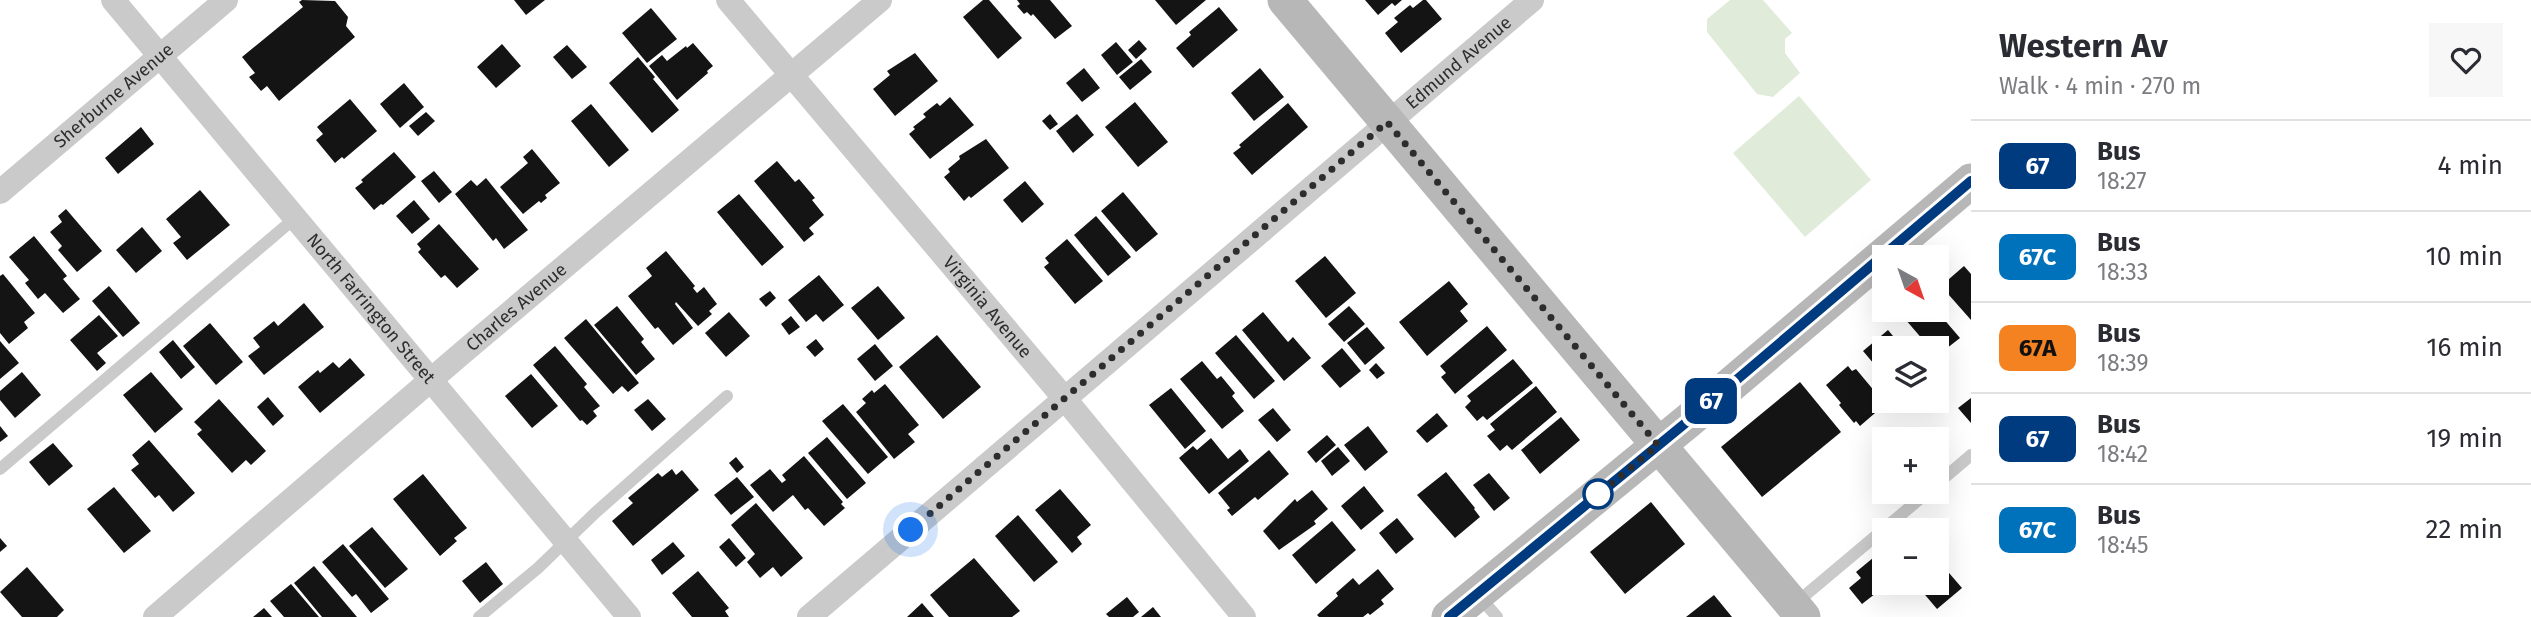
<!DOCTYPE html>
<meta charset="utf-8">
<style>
:root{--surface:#fff;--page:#f7f7f7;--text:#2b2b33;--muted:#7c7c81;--line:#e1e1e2}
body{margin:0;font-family:"Fira Sans",sans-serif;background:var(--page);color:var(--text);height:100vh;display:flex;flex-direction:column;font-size:26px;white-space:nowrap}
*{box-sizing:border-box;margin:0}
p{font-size:23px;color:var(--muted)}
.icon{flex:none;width:38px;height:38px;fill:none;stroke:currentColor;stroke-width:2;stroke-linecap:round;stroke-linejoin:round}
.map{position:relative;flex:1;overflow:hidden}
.details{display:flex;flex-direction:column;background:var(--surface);width:560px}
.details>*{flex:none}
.badge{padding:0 14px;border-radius:10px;font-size:24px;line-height:46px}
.needle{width:46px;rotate:140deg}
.fabs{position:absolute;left:1872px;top:245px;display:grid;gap:14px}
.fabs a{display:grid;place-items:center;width:77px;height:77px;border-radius:0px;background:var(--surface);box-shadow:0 7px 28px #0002;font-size:35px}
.you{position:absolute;width:35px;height:35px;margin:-18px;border:5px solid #fff;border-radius:50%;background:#1a73e8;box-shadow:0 0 0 10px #1a73e833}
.map>.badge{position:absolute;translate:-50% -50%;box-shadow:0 0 0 4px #fff}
.round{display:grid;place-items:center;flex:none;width:74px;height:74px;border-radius:0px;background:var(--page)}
.summary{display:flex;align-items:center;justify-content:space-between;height:119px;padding:0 28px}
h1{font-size:33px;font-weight:700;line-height:52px}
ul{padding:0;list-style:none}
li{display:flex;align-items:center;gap:21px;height:91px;padding:0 28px;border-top:2px solid var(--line)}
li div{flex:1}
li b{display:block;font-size:26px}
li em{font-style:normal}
li .badge{min-width:77px;font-weight:700;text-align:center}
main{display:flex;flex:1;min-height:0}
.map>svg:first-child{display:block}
.green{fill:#e1ebda}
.building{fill:#141414}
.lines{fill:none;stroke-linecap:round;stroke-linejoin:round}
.lane{stroke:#cacaca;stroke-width:12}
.street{stroke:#cacaca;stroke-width:24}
.secondary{stroke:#b7b7b7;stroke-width:35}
.line-casing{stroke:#fff;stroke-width:16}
.line{stroke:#003b80;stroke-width:10}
.walk{stroke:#2d2d2d;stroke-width:7;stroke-dasharray:0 12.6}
.stop-dot{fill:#fff;stroke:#003b80;stroke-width:3.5}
.labels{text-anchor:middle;stroke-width:7;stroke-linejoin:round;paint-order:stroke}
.street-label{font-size:18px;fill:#2d2d2d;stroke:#fff}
</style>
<main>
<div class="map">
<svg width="1971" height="617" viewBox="0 0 1971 617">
<rect width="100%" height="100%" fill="#fff"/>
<g class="green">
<path d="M1730,0H1763L1792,33L1785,39V53L1800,73L1773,97L1757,94L1707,32V19Z"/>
<path d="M1799,96L1871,180L1805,237L1733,153Z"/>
</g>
<g class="building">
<path d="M302,0L335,1L348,17L346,26L355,37L279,101L267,86L261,91L249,77L255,73L242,57L303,7L299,2Z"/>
<path d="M514,0H545L526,15Z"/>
<path d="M983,0H989L1022,38L998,59L963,17Z"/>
<path d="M1017,0H1050L1072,26L1055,39L1033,14L1031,16L1027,12L1024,14L1017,6L1020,4Z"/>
<path d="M1155,0H1206L1176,25Z"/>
<path d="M1365,0H1402L1395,6L1392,3L1378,15Z"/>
<path d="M1423,0H1426L1442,19L1401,53L1385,33L1398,22L1394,18L1410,5L1413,8Z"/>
<path d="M1219,7L1238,30L1193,68L1176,48L1191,35L1189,32Z"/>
<path d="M651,8L677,39L647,63L622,33Z"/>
<path d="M1139,40L1147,49L1136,59L1128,50Z"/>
<path d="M1116,42L1133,62L1117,75L1101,55Z"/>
<path d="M693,43L713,66L707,71L708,73L677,100L649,66L662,55L667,61L686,46L687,48Z"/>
<path d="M502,44L521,66L496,88L477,67Z"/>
<path d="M567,45L587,67L572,79L553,57Z"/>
<path d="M915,53L938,81L895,116L873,89L890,75L887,71Z"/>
<path d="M638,57L655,77L653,79L679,110L652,133L609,83Z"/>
<path d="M1141,59L1152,72L1130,90L1119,77Z"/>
<path d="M1084,68L1100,88L1082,102L1066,83Z"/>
<path d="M1260,68L1284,97L1254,121L1231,93Z"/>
<path d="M404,83L424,107L400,128L380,104Z"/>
<path d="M950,97L974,125L930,159L909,134L915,129L913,127L926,117L923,114L937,103L940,106Z"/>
<path d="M350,99L377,131L344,159L342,157L335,163L316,140L323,134L317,127Z"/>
<path d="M1135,102L1168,142L1138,167L1105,127Z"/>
<path d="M1288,103L1308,127L1252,175L1233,153L1241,147L1239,145Z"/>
<path d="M591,104L629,150L609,167L571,121Z"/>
<path d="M426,112L435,121L418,136L409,126Z"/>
<path d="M1050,114L1058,124L1050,130L1042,121Z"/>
<path d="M1077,114L1094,135L1073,153L1056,131Z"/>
<path d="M141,127L154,144L118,174L105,158Z"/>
<path d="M986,139L1009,168L971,198L969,196L964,201L944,177L950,172L948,169L960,159L959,156Z"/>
<path d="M532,149L560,183L545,195L547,198L541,203L539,201L523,214L500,187L528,163L523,157Z"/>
<path d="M394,152L416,177L383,205L381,204L374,210L355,188L363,182L361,180Z"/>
<path d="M777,161L795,182L799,179L815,198L812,200L824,215L809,228L814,234L804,242L754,181Z"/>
<path d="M434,171L452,192L439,203L421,181Z"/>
<path d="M486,178L528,230L504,249L496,238L493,241L455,194L471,180L477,186Z"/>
<path d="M1025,181L1044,204L1022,223L1003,200Z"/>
<path d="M200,190L230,225L187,260L173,243L181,237L166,219Z"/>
<path d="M1123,192L1158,234L1136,252L1101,211Z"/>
<path d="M739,194L784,247L762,266L717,212Z"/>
<path d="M414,200L430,219L412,234L396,216Z"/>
<path d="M66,209L102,251L77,272L58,250L62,246L50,232L62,222L58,216Z"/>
<path d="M1096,216L1131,257L1108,276L1074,235Z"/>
<path d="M439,224L479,269L457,288L445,275L441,278L418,252L421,249L417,244Z"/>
<path d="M142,227L162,251L136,273L116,250Z"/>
<path d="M34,236L67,276L63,279L80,299L63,313L45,293L38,299L25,283L29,280L9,257Z"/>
<path d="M1067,239L1103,281L1075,304L1044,267L1049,263L1045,258Z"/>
<path d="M666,251L695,286L693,288L697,293L704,287L717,304L709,311L712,314L698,326L676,302L675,304L693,328L673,345L658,327L655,329L628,296L652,276L646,268Z"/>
<path d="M1325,256L1356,293L1326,318L1295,281Z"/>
<path d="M1964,266L1971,274V320L1941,286Z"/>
<path d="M3,274L35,313L24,322L28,328L9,344L0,333V276Z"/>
<path d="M819,275L844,305L823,322L816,314L806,322L788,300Z"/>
<path d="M1449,281L1468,304L1460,311L1468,321L1427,356L1399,322Z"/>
<path d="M109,286L140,323L123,337L92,301Z"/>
<path d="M878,286L905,318L878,340L851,308Z"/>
<path d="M770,291L776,298L766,307L759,299Z"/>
<path d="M304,303L324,327L264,375L248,356L260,347L253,338L274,321L278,326Z"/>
<path d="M617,306L644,339L641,342L655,359L636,375L594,325Z"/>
<path d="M1349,306L1365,324L1344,342L1328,324Z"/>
<path d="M1902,310H1936L1960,338L1937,356V348H1930L1899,312Z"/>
<path d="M729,312L750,336L726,357L705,333Z"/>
<path d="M1263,312L1288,342L1293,337L1311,358L1284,381L1242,330Z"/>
<path d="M99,315L118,336L97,353L106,363L97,371L70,340Z"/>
<path d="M791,316L800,327L789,335L781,324Z"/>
<path d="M586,319L639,383L628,392L622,386L613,394L564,338Z"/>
<path d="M210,323L243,362L216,385L183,346Z"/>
<path d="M1487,326L1507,350L1455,394L1441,377L1446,373L1440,366Z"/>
<path d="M1367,327L1385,348L1365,365L1347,343Z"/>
<path d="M1888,330L1903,348H1885V377L1863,351Z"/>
<path d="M937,335L981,387L943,419L899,367Z"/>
<path d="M1236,335L1275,381L1254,399L1215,353Z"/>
<path d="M816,339L824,349L815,357L806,347Z"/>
<path d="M173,340L195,367L181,379L159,352Z"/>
<path d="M0,341L19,363L0,379Z"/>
<path d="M875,344L893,366L875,381L857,359Z"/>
<path d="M555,346L587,384L584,387L600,406L593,411L597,416L587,425L582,420L580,421L533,365Z"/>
<path d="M1342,348L1361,371L1340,388L1321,366Z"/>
<path d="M350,358L365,375L320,413L298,387L318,370L320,373L333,362L339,368Z"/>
<path d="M1513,359L1533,383L1487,420L1483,416L1477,421L1465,407L1471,401L1467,396Z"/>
<path d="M1202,361L1217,379L1221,376L1235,393L1232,396L1244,411L1222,429L1180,379Z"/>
<path d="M1376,363L1385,373L1377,379L1369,370Z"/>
<path d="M1848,366L1852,371L1856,369L1881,399L1878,402L1882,407L1860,426L1856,421L1854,423L1839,405L1841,403L1826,385Z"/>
<path d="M22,372L41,395L15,418L0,400V391Z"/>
<path d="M151,372L183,409L155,433L123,395Z"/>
<path d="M531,374L558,406L532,428L505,396Z"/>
<path d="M1800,382L1841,432L1762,497L1721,447Z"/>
<path d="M885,384L919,425L908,434L915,442L894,459L856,412L866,403L862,399L872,390L874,393Z"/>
<path d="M1536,386L1557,412L1512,450L1507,445L1500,451L1487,436L1495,430L1490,424Z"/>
<path d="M1171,388L1206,431L1185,449L1149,405Z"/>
<path d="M268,397L284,416L273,426L257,407Z"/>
<path d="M1971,398V423L1958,408Z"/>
<path d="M219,399L266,451L251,465L246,460L232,473L197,434L202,430L194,422Z"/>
<path d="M648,399L666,419L652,431L634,410Z"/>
<path d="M843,404L888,457L868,474L822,421Z"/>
<path d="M1273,408L1291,430L1277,442L1258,420Z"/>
<path d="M1437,413L1448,426L1427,443L1416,431Z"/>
<path d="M1561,417L1580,440L1540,474L1521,450Z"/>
<path d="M0,426L8,436L0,442Z"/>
<path d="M1368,426L1388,452L1365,471L1344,445Z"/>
<path d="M1327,435L1336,445L1316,463L1307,452Z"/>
<path d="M827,437L866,483L847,499L808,453Z"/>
<path d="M1211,438L1228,459L1240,449L1249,461L1209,494L1179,458L1193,446L1197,450Z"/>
<path d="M149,440L195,493L173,512L159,495L155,498L131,470L139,464L132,455Z"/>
<path d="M53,443L73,466L49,486L29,462Z"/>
<path d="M1338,447L1350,461L1332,476L1321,461Z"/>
<path d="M1269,450L1289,474L1258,500L1255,497L1232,516L1227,510L1230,508L1218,493Z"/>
<path d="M804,456L843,502L841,504L845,508L824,526L808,508L805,510L793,495L773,512L750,485L770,469L782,483L786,480L782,475Z"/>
<path d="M736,457L744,467L737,473L729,463Z"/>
<path d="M672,469L676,475L682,470L699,490L633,546L612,521L633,503L628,498L658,473L662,477Z"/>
<path d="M1446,472L1475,508L1474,509L1480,517L1455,538L1417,495Z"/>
<path d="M1489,473L1510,498L1494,511L1473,485Z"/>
<path d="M423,474L467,528L454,538L457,541L440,556L393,499Z"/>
<path d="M737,477L754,497L731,515L714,495Z"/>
<path d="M1364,486L1384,511L1361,530L1341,506Z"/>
<path d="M114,487L151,531L124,553L87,509Z"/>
<path d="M1060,489L1091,525L1077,537L1082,544L1072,553L1035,510Z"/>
<path d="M1312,490L1328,509L1314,521L1316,524L1279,550L1263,531L1295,499L1297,502Z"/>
<path d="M1651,502L1685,544L1625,594L1590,552Z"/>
<path d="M756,503L803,558L781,577L773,567L760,578L747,562L755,554L731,525Z"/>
<path d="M1018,515L1058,562L1034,582L995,536Z"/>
<path d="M1397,518L1414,539L1396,554L1379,533Z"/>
<path d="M1332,521L1356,550L1316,584L1292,555Z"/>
<path d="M372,527L408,569L385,588L349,546Z"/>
<path d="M0,538L7,546L0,552Z"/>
<path d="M729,538L746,558L736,567L719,547Z"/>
<path d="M673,542L685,556L662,575L651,560Z"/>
<path d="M343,544L389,599L371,613L356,594L352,597L322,562Z"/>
<path d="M1885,548V583H1889L1862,604L1849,588L1861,578L1856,572Z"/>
<path d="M974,558L1020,611L1012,617H949L930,595Z"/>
<path d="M1937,559L1962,588L1937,609L1915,583H1937Z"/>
<path d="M486,562L503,584L480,603L462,581Z"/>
<path d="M314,566L357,617H322L294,583Z"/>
<path d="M27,567L64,610L57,617H22L0,592Z"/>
<path d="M1378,569L1394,589L1381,600L1384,604L1370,615L1368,613L1363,617H1319L1317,615L1338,596L1336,593L1353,578L1359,585Z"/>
<path d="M698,571L729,608L725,611L729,617H692L672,593Z"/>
<path d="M291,584L319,617H284L270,601Z"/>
<path d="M1714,595L1732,617H1686Z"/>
<path d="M1127,597L1139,612L1133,617H1109L1106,614Z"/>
<path d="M922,603L934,617H907Z"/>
<path d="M1153,607L1161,617H1141Z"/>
<path d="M264,608L272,617H253Z"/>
</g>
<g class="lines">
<g class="lane">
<path d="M0,469L295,218"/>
<path d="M1937,484L1971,455"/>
<path d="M1479,596L1497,617"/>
<path d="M1796,603L1928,492"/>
<path d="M479,617L538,568L595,513L727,396"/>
</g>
<g class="street">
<path id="s1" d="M113,0L629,617"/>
<path id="s2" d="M728,0L1065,399L1244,617"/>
<path id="s3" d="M0,192L226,0"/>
<path id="s4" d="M155,617L461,354L880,0"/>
<path id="s5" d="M809,617L1532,0"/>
</g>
<g class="secondary">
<path d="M1285,0L1803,617"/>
<path d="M1449,617L1688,421L1971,181"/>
</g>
</g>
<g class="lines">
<defs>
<path id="line" d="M1449,617L1688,421L1971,181"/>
</defs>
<use href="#line" class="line-casing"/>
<use href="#line" class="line"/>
<path class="walk" d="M911,530L1387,122L1658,445L1593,499L1598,494"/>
</g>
<circle class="stop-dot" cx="1598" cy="494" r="14"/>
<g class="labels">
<g class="street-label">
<text dy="6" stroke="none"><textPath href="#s5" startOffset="854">Edmund Avenue</textPath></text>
<text dy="6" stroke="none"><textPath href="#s3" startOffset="149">Sherburne Avenue</textPath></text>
<text dy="6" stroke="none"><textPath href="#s4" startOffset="476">Charles Avenue</textPath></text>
<text dy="6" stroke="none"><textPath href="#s2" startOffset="402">Virginia Avenue</textPath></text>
<text dy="6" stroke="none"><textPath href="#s1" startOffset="402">North Farrington Street</textPath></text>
</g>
</g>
</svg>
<div class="fabs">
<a><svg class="needle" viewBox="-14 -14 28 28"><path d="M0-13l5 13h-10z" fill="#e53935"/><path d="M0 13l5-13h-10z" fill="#7c7c81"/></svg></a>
<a><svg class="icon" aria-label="layers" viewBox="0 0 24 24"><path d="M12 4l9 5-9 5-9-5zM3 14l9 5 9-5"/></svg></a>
<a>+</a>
<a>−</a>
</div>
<div class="you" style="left:911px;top:530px"></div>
<b class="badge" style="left:1711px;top:401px;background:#003b80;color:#fff">67</b>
</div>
<section class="details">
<div class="summary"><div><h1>Western Av</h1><p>Walk · 4 min · 270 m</p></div><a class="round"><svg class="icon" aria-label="heart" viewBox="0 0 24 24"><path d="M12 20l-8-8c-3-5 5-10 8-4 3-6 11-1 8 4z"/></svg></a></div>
<ul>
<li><span class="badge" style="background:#003b80;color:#fff">67</span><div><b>Bus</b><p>18:27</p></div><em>4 min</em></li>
<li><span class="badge" style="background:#0072bc;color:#fff">67C</span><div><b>Bus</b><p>18:33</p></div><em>10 min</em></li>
<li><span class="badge" style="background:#f58220;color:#111">67A</span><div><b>Bus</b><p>18:39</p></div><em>16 min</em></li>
<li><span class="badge" style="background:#003b80;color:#fff">67</span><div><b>Bus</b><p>18:42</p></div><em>19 min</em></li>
<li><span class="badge" style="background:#0072bc;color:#fff">67C</span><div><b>Bus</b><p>18:45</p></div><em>22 min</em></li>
</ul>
</section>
</main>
